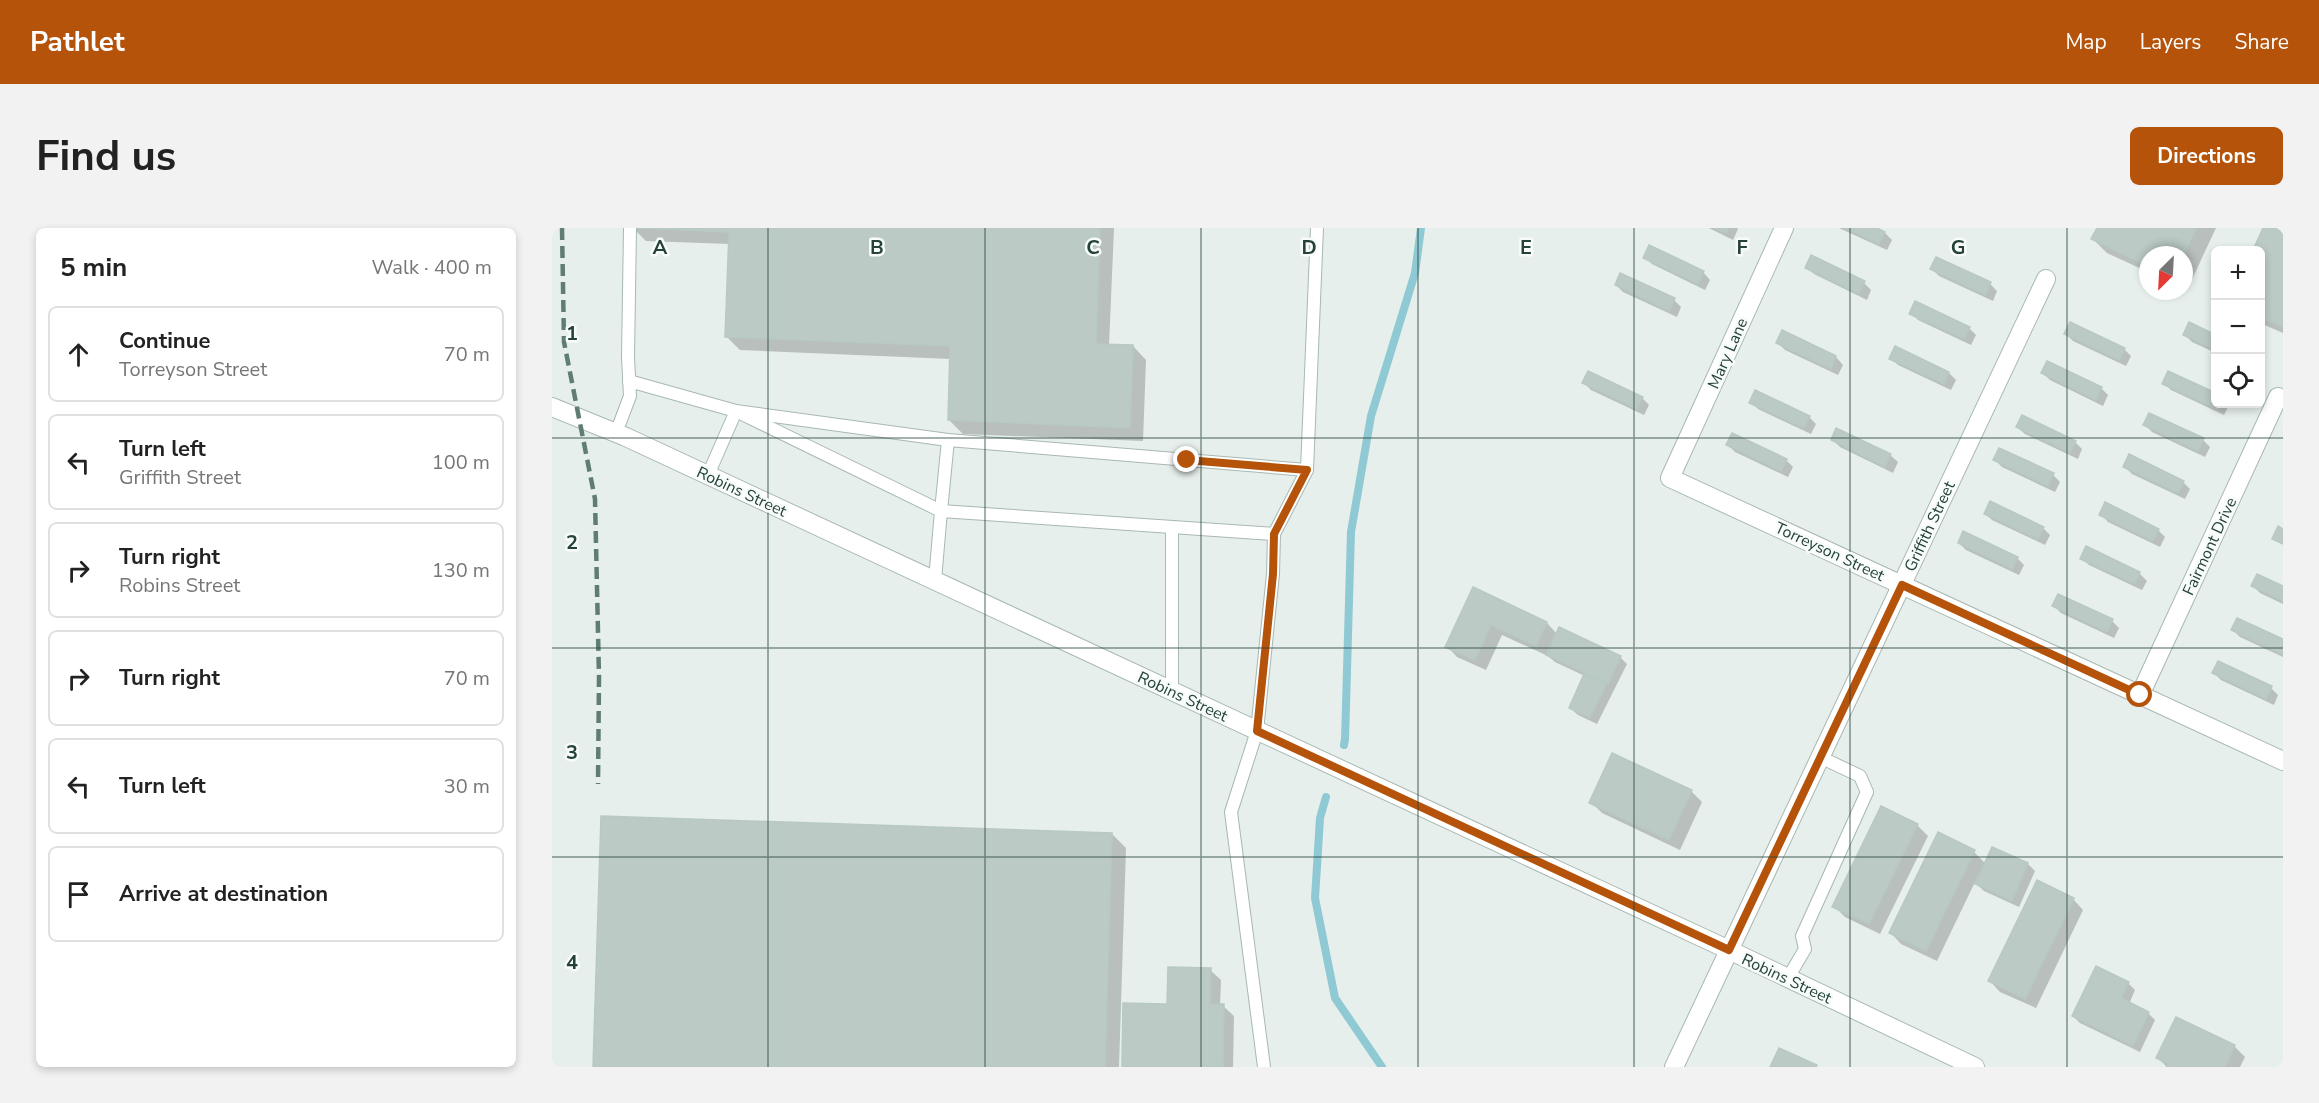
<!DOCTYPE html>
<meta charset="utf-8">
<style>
body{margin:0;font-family:"Nunito Sans",sans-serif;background:#f2f2f2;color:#222}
.controls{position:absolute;right:18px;top:18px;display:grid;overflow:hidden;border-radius:9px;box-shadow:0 3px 9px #0003}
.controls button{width:54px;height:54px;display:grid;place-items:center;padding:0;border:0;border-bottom:2px solid #e0e0e0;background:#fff;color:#222;font:30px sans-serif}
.compass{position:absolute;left:1587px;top:18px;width:54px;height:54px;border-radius:50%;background:#fff;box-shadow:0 3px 9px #0003;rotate:204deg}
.stop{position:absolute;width:18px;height:18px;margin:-14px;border:4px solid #b45309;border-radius:50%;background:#fff}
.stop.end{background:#b45309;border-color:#fff;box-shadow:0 2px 6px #0008}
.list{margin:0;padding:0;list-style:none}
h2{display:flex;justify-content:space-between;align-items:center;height:78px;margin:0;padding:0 24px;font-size:26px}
h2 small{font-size:20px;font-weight:400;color:#767676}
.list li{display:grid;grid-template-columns:39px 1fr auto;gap:18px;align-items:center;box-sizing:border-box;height:96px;margin:0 12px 12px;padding:0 12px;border:2px solid #e0e0e0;border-radius:9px}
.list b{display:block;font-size:22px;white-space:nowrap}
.list p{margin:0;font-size:20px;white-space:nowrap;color:#767676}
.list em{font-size:20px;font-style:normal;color:#767676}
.icon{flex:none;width:33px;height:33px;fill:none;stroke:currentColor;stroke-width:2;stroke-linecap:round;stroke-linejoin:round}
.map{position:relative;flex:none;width:1731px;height:839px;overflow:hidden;border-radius:9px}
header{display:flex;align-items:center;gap:36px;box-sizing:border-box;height:84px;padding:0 30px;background:#b45309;color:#fff}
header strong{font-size:28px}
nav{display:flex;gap:33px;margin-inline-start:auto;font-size:21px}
.intro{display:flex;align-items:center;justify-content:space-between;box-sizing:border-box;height:144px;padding:0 36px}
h1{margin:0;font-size:42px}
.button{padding:15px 27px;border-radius:9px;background:#b45309;color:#fff;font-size:21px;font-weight:700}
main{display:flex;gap:36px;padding:0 36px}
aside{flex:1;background:#fff;border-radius:9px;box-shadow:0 3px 9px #0003}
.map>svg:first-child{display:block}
.shadow{fill:#0003}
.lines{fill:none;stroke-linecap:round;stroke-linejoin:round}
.stream{stroke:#8ec9d4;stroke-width:8}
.building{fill:#bbcac4;stroke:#b8c9c2;stroke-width:1.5}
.service-casing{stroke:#a8b8b2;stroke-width:14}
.minor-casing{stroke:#a8b8b2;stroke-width:20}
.tertiary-casing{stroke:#a8b8b2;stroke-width:20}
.service{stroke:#fff;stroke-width:12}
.minor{stroke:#fff;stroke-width:18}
.tertiary{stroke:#fff;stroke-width:18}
.rail{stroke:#5f7d75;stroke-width:4.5;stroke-dasharray:12 6;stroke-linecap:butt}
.route{stroke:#b45309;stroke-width:8}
.grid{fill:none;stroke:#24423a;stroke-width:1.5;stroke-opacity:0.55}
.labels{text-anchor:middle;stroke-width:5;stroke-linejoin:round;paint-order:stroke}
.street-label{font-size:16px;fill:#24423a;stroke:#f7fbf9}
.grid-label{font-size:20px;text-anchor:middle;font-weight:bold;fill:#24423a;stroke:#f7fbf9;stroke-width:5;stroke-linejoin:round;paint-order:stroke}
</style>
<header>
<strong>Pathlet</strong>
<nav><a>Map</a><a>Layers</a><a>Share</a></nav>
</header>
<div class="intro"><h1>Find us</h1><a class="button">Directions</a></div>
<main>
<aside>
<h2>5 min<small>Walk · 400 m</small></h2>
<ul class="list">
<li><svg class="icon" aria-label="ahead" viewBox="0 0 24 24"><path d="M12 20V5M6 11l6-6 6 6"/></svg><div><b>Continue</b><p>Torreyson Street</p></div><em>70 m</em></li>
<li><svg class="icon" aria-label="left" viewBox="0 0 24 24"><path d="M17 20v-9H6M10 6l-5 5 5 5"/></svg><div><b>Turn left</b><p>Griffith Street</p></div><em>100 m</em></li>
<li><svg class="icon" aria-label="right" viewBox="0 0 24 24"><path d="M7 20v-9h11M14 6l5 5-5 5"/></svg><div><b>Turn right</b><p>Robins Street</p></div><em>130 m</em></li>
<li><svg class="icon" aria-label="right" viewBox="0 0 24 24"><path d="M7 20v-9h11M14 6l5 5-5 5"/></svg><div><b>Turn right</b></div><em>70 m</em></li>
<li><svg class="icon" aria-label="left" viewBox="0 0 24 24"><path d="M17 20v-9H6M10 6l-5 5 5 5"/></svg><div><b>Turn left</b></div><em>30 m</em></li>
<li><svg class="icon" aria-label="arrive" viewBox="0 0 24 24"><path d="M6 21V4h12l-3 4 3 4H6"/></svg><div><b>Arrive at destination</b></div></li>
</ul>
</aside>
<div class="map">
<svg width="1731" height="839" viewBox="0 0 1731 839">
<rect width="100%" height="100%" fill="#e6efeb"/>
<g class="shadow">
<polygon points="81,0 562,0 557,118 581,118 594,132 591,213 411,206 397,192 399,131 188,122 174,108 178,16 94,13"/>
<polygon points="1157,0 1185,0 1186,1 1181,12"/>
<polygon points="1287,0 1321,0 1333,5 1340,12 1335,22"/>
<polygon points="1546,0 1664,0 1635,62 1632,61 1632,27 1596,27 1596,44 1555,25 1541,11"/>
<polygon points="1713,0 1731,0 1731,105 1708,95 1708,22 1702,22"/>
<polygon points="1093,29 1151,44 1158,52 1153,62 1100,36"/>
<polygon points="1255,39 1312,55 1319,62 1315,72 1262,46"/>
<polygon points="1380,41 1438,56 1445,63 1441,73 1387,48"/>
<polygon points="1064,57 1122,72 1129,79 1125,89 1071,64"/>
<polygon points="1359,85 1417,100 1424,107 1419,117 1366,92"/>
<polygon points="1231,104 1284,129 1291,137 1286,147 1233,122 1226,115"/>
<polygon points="1514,106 1572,121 1579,128 1574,138 1521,113"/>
<polygon points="1633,107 1664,109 1664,125 1640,114"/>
<polygon points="1344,120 1397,145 1404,152 1399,162 1346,137 1339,130"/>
<polygon points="1491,145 1549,160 1556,167 1551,178 1498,152"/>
<polygon points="1032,155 1090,170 1097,177 1092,187 1039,162"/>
<polygon points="1612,155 1664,176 1677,177 1672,187 1619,162"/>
<polygon points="1199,174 1257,189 1264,196 1259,206 1206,181"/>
<polygon points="1593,197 1651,212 1658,219 1653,229 1600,204"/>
<polygon points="1465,199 1523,214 1530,221 1526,231 1473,206"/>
<polygon points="1285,202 1338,227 1346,234 1341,245 1288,219 1281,212"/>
<polygon points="1176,217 1234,232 1241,239 1236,249 1183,224"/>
<polygon points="1443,232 1501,247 1508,254 1503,264 1450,239"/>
<polygon points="1573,239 1631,254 1638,261 1633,271 1580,246"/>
<polygon points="1433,285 1491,300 1498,307 1493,317 1440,292"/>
<polygon points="1549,286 1606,302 1613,309 1608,319 1556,294"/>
<polygon points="1407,315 1465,330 1472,337 1467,347 1414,322"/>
<polygon points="1535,320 1587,345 1595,353 1590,362 1537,337 1530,330"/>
<polygon points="1701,358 1731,360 1731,376 1708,365"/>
<polygon points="921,361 995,395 1005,406 1068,429 1075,436 1045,496 1026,487 1018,480 1033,448 1003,434 996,428 950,407 934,442 905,429 895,418"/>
<polygon points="1502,378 1560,393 1567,400 1562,410 1509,385"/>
<polygon points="1681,402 1731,413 1731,429 1688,409"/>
<polygon points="1666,435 1719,460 1726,467 1722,477 1669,452 1662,445"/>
<polygon points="1139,563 1150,574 1128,622 1050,585 1039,574"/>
<polygon points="1365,597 1376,608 1328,706 1293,689 1282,678"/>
<polygon points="560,606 574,620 567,839 43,839"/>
<polygon points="1441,621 1476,636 1483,643 1467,679 1432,663 1423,654 1385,733 1349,716 1339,705 1422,624 1434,636"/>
<polygon points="1521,671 1531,682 1484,780 1448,764 1438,753"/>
<polygon points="658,742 669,752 668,778 671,778 682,788 681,839 572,839 617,777"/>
<polygon points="1576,755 1583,762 1577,776 1596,785 1603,792 1588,824 1528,795 1521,788"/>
<polygon points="1682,818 1693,829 1688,839 1615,839 1606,830"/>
</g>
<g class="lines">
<g class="stream">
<polyline points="792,517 793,511 799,304 819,188 863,45 869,0"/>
<polyline points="774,569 768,590 763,670 783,770 830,839"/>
</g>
</g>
<g class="building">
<polygon points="87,0 548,0 544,116 581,117 578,200 396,192 398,118 173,109 177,4"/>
<polygon points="1162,0 1177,0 1174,5"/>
<polygon points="1293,0 1325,0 1333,4 1327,16"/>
<polygon points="1545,0 1644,0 1632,27 1596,27 1596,38 1539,11"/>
<polygon points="1711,0 1731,0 1731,99 1708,89 1708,22 1701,22"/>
<polygon points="1097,17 1152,43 1146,56 1091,30"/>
<polygon points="1259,27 1313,53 1307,66 1253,40"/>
<polygon points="1384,29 1439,54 1433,67 1378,41"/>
<polygon points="1068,45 1123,70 1117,83 1063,57"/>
<polygon points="1363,73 1418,99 1412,111 1357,86"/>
<polygon points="1518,94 1573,120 1567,132 1512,106"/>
<polygon points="1637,94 1664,107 1664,122 1631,107"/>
<polygon points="1230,102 1284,128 1279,141 1224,115"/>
<polygon points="1343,118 1397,144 1392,156 1337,131"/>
<polygon points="1495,133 1550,159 1544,172 1489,145"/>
<polygon points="1036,143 1091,169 1085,181 1030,155"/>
<polygon points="1616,143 1664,165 1664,176 1668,176 1665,181 1610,156"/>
<polygon points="1203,162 1258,188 1252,200 1197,175"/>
<polygon points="1597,185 1652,210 1646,223 1591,197"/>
<polygon points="1470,187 1524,213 1518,225 1464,199"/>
<polygon points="1284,200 1339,226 1333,239 1279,212"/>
<polygon points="1180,205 1235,231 1229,243 1174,217"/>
<polygon points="1447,220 1502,245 1496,258 1441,232"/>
<polygon points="1577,226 1632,253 1626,265 1571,239"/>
<polygon points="1438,273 1492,299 1486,311 1432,286"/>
<polygon points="1553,274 1607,301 1601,313 1547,287"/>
<polygon points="1726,298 1731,301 1731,316 1720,311"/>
<polygon points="1411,303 1466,329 1460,341 1406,315"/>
<polygon points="1534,318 1588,344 1583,356 1528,331"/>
<polygon points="1705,346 1731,358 1731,373 1699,358"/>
<polygon points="921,359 995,394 984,418 939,397 923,432 893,419"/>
<polygon points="1506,366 1561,391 1555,404 1500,378"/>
<polygon points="1685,390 1731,411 1731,427 1679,402"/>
<polygon points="1007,399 1069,428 1056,456 994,427"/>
<polygon points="1666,433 1720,458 1714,471 1660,445"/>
<polygon points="1032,446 1054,456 1038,490 1017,480"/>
<polygon points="1060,525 1140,562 1117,612 1037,575"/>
<polygon points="1329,578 1366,596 1317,696 1280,679"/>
<polygon points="49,588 560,605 553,839 41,839"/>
<polygon points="1386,604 1423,622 1374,723 1337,705"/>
<polygon points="1440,619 1476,635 1460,673 1423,656"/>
<polygon points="1485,652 1522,670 1473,771 1436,753"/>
<polygon points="1544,738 1577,754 1569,770 1597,784 1581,818 1520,788"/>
<polygon points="616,739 659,740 658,776 672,776 671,839 570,839 571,775 615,776"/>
<polygon points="1624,789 1683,817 1673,839 1614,839 1616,836 1604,830"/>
<polygon points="1227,820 1265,837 1264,839 1218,839"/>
</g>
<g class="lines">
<g class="service-casing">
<g id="service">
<polyline points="77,153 184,183 396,212 755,242"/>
<polyline points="64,205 78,168 76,129 78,0"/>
<polyline points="396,212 389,283 722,306"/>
<polyline points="156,247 184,183 389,283 383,352"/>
<polyline points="620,299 620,463"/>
<polyline points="1236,750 1253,721 1250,708 1315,564 1308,548 1268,529"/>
<polyline points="712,839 679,584 705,503 721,346 722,306 755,242 765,0"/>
</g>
</g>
<g class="minor-casing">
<g id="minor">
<polyline points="1232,0 1118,250 1731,533"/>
<polyline points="1588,467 1726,169"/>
<polyline points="1122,839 1494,51"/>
</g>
</g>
<g class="tertiary-casing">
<polyline id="tertiary" points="0,179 74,209 1177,722 1423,839"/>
</g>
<use href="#service" class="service"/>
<use href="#minor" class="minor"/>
<use href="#tertiary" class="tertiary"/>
<polyline class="rail" points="10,0 12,114 43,271 47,449 46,556"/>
</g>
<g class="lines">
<polyline class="route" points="635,232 755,242 722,306 721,346 705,503 1177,722 1350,357 1588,467"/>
</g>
<path class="grid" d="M216,0V839M433,0V839M649,0V839M866,0V839M1082,0V839M1298,0V839M1515,0V839M0,210H1731M0,420H1731M0,629H1731"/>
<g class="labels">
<g class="street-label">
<text transform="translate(1175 125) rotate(-66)" y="6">Mary Lane</text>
<text transform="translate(190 263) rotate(25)" y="6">Robins Street</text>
<text transform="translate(1377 298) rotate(-65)" y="6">Griffith Street</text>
<text transform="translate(1657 318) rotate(-65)" y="6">Fairmont Drive</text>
<text transform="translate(1278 323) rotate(25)" y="6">Torreyson Street</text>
<text transform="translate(631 468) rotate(25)" y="6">Robins Street</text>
<text transform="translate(1235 750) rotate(25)" y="6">Robins Street</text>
</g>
</g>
<g class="grid-label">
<text x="108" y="26">A</text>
<text x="325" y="26">B</text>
<text x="541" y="26">C</text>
<text x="757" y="26">D</text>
<text x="974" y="26">E</text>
<text x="1190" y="26">F</text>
<text x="1406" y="26">G</text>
<text x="20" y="112">1</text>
<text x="20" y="321">2</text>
<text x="20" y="531">3</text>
<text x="20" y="741">4</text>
</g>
</svg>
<div class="controls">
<button>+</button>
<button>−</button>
<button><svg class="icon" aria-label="locate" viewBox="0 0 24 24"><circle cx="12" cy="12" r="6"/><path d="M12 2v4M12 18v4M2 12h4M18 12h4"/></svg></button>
</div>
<svg class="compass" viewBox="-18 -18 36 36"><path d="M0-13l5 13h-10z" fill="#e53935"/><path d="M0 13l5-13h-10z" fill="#767676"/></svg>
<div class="stop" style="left:1588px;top:467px"></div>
<div class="stop end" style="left:635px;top:232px"></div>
</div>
</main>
